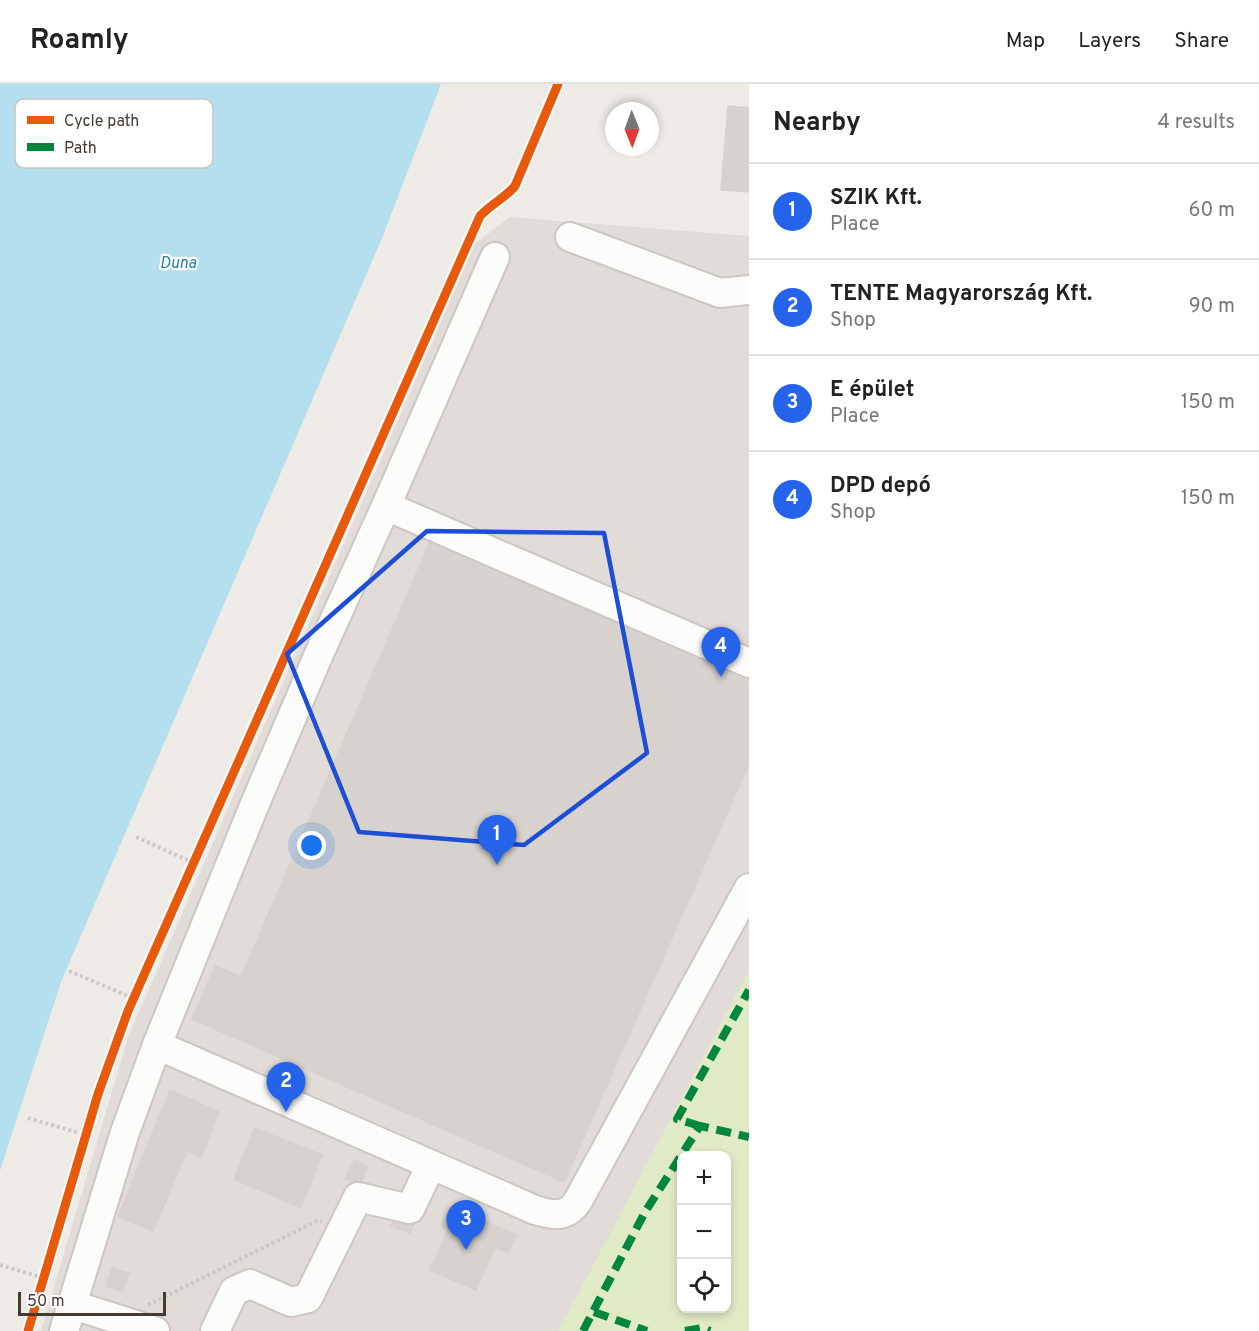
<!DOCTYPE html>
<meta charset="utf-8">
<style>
body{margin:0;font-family:Overpass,sans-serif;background:#f2f2f2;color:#222}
.controls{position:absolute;right:18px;bottom:18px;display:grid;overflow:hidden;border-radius:12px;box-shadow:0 3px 9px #0003}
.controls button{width:54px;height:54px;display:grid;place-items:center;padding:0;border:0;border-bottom:2px solid #e0e0e0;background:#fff;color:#222;font:30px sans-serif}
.compass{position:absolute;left:605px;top:18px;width:54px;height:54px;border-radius:50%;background:#fff;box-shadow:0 3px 9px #0003;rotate:179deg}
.scale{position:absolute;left:18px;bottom:15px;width:148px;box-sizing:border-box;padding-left:6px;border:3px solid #443b33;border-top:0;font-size:16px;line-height:21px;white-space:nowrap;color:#443b33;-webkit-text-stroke:4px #fff;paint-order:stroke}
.you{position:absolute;left:312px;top:762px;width:21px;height:21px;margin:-15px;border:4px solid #fff;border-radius:50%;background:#1a73e8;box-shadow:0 0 0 9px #1a73e833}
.badge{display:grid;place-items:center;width:39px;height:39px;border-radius:50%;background:#2563eb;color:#fff;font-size:20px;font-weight:700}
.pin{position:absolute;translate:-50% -50px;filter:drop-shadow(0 2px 3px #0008)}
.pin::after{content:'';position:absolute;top:32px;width:21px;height:18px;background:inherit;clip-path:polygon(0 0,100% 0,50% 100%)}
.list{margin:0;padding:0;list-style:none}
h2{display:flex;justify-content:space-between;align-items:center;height:78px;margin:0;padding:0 24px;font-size:26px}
h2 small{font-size:20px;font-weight:400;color:#767676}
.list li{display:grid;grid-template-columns:39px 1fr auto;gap:18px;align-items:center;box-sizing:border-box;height:96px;padding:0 24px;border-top:2px solid #e0e0e0}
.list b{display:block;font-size:22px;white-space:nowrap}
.list p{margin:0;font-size:20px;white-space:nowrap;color:#767676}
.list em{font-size:20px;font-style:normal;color:#767676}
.icon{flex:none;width:33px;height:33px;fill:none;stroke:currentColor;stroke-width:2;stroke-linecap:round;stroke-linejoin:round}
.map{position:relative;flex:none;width:749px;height:1247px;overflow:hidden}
header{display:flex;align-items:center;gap:36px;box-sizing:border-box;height:84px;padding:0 30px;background:#fff;border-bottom:2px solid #e0e0e0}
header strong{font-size:28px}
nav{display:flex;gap:33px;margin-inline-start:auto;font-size:21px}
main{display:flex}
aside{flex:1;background:#fff}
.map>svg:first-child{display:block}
.industrial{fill:#e1dcd7}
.green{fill:#e0eac4;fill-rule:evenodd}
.water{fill:#b4dfef}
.building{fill:#d7d2cd;stroke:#d7d2cc;stroke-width:1.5}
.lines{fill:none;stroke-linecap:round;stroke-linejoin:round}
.minor-casing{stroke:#cbc7c2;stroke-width:32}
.path{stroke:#cdcac6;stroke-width:4;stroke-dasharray:3 3;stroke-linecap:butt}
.minor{stroke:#fcfcfb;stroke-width:28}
.quiet{stroke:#00873e;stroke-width:8;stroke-dasharray:15 8;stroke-linecap:butt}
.cycleway-casing{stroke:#fff;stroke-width:13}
.cycleway{stroke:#e8590c;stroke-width:9}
.marked{fill:none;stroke:#1d4ed8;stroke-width:4.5;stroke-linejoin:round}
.labels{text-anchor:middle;stroke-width:4.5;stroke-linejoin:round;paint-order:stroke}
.water-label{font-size:16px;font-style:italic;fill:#257ea5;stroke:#fff}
.key{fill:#fff;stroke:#c7c4c2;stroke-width:1.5}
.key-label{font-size:16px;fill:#443b33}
</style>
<header>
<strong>Roamly</strong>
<nav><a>Map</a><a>Layers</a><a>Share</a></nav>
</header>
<main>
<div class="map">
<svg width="749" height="1247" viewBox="0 0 749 1247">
<rect width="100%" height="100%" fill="#eeebe6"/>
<polygon class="industrial" points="510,133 749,152 749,887 559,1247 41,1247 128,953 475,160"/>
<path class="green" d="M749,887V1247H559ZM682,1072H726V1224H682Z"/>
<polygon class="water" points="0,0 441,0 383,152 61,898 0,1087"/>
<g class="building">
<polygon points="728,22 749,24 749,108 721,106"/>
<polygon points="430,458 749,598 749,680 564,1098 192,935 215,882 241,893"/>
<polygon points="170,1006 219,1028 201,1073 187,1067 153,1147 118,1133"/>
<polygon points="254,1044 322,1071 301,1124 234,1095"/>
<polygon points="354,1076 368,1082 360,1102 345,1095"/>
<polygon points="450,1122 516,1151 508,1169 495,1163 476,1206 430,1186 448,1145 441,1142"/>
<polygon points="396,1128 416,1136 410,1149 391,1142"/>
<polygon points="112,1184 129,1189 123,1207 106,1202"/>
</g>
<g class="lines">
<g class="minor-casing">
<g id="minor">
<polyline points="570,153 720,209 749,206"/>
<polyline points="386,422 749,579"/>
<polyline points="157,961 254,722 319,570 386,422 495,173"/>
<polyline points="73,1221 155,1247"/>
<path d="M64,1247L125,1048L157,961L535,1126C554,1132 568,1134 579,1115L749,804"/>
<polyline points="215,1247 234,1207 250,1200 291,1218 308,1214 358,1113 410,1125 431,1081"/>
</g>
</g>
<g class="path">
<polyline points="136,753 194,779"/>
<polyline points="69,887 133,914"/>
<polyline points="28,1034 86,1051"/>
<polyline points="0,1181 44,1194"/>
<polyline points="148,1221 317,1137 322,1137"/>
</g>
<use href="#minor" class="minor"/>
<g class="quiet">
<polyline points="700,1042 677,1035 749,906"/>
<polyline points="594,1228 647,1247"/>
<polyline points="583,1247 645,1128 700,1042 749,1053"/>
<polyline points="685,1247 703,1244 710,1247"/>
</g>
<g class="cycleway-casing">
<path id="cycleway" d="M28,1247L98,1010L128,927L480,132C491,120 505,114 515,102L558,0"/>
</g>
<use href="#cycleway" class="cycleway"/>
</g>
<path class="marked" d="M427,447L604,449L647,669L524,761L359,748L287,570Z"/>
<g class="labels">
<g class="water-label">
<text x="178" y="184">Duna</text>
</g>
</g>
<rect x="15" y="15" width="198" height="69" rx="9" class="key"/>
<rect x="27" y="32" width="27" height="8" fill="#e8590c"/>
<rect x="27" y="59" width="27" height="8" fill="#00873e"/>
<g class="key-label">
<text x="64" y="42">Cycle path</text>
<text x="64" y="69">Path</text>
</g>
</svg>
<div class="controls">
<button>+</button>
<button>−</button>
<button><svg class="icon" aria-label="locate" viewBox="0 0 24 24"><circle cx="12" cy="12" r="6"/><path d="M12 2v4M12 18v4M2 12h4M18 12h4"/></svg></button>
</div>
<svg class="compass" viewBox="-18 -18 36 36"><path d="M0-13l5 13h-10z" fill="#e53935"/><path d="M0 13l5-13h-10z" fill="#767676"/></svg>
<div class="scale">50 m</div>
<div class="you"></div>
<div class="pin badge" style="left:497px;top:781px">1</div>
<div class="pin badge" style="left:286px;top:1028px">2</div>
<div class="pin badge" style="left:466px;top:1166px">3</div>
<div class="pin badge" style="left:721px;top:593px">4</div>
</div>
<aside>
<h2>Nearby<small>4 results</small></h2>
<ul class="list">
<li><span class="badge">1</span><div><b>SZIK Kft.</b><p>Place</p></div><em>60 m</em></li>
<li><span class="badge">2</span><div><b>TENTE Magyarország Kft.</b><p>Shop</p></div><em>90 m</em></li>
<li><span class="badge">3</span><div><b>E épület</b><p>Place</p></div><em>150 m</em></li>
<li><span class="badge">4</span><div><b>DPD depó</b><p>Shop</p></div><em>150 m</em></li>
</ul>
</aside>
</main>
